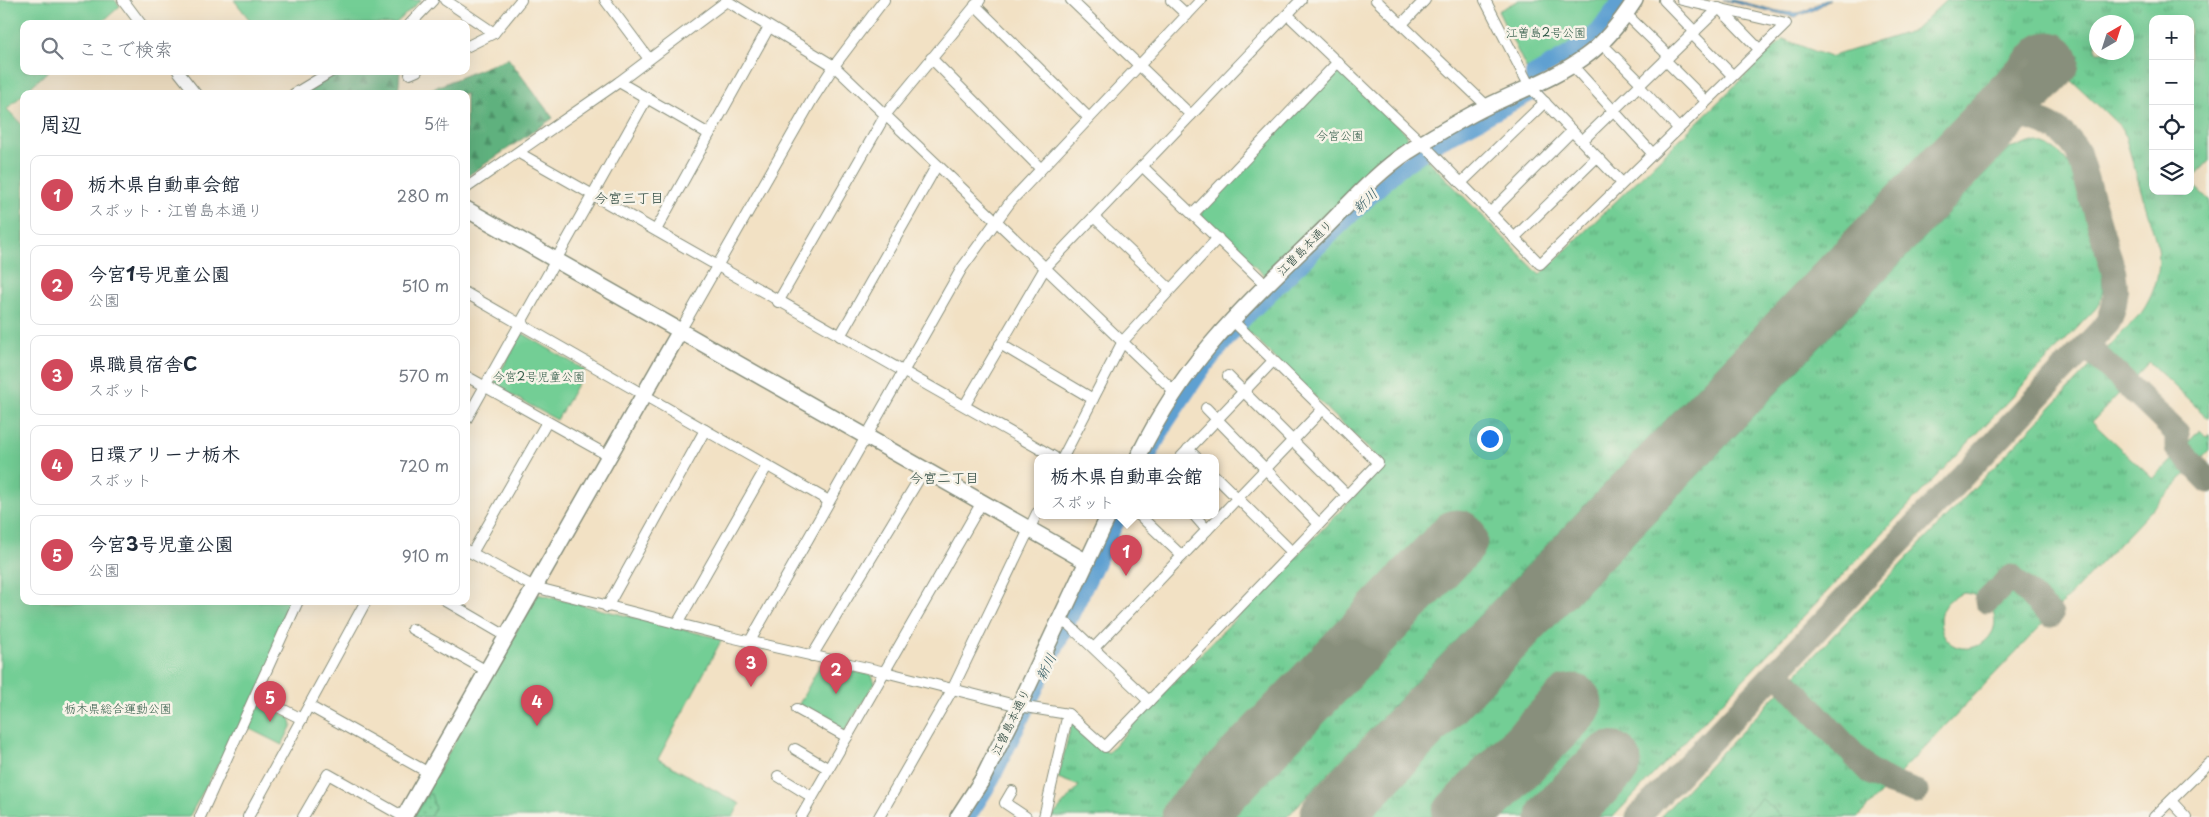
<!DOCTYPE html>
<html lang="ja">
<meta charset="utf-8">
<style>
body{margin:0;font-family:"Playpen Sans","Klee One",sans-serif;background:#f2f2f3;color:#1f2937}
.controls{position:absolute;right:15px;top:15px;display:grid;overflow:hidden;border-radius:10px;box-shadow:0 5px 20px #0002}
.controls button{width:45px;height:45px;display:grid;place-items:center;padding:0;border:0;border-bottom:1px solid #e0e1e3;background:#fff;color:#1f2937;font:25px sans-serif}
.compass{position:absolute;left:2089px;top:15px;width:45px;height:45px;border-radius:50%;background:#fff;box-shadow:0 5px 20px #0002;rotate:39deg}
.you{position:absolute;left:1489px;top:438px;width:18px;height:18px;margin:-12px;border:4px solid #fff;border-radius:50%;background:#1a73e8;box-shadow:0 0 0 8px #1a73e833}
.badge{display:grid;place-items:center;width:32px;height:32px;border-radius:50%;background:#d1495b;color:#fff;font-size:16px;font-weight:700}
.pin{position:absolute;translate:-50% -41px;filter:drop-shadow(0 1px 2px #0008)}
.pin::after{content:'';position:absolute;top:26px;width:18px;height:15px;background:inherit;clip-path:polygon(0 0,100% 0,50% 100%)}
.popup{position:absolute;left:1034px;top:454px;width:185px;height:65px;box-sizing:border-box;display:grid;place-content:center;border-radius:10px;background:#fff;filter:drop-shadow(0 1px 4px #0005);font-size:16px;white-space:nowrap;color:#747a83}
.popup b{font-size:19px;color:#1f2937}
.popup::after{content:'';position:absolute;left:50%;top:100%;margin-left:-10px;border:10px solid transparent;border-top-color:#fff}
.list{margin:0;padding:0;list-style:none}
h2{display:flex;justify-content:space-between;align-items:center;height:65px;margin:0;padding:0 20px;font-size:21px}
h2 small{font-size:16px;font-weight:400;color:#747a83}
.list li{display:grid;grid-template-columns:32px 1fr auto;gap:15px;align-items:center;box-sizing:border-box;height:80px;margin:0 10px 10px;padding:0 10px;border:1px solid #e0e1e3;border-radius:10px}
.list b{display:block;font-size:19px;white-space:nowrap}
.list p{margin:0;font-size:16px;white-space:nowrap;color:#747a83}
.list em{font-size:16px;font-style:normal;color:#747a83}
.icon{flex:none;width:28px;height:28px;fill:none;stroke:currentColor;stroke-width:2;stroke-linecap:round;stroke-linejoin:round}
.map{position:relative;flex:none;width:2209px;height:817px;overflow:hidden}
.search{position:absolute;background:#fff;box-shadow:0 5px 20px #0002;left:20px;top:20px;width:450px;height:55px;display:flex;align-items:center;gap:12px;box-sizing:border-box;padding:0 18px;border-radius:10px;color:#747a83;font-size:19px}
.panel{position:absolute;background:#fff;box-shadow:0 5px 20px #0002;left:20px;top:90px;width:450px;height:515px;border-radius:10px}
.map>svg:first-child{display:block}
.grass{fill:url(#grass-tufts);stroke:#498664;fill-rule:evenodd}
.forest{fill:url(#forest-firs);stroke:#3e7759}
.park{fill:#73ce95;stroke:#498664}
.garden{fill:url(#garden-dots);stroke:#498664}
.water{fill:url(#water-ripples);stroke:#3e6e82}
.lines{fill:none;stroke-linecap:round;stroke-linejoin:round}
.river{stroke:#5ea0d1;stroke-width:16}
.taxiway{stroke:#888f7c;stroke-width:25}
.runway{stroke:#888f7c;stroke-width:61}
.street-casing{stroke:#888f7c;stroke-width:12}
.secondary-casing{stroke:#888f7c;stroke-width:18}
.street{stroke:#fff;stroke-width:10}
.secondary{stroke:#fff;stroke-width:15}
.labels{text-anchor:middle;stroke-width:5;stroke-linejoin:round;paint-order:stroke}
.park-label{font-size:12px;fill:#305a47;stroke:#f7f3e8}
.street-label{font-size:12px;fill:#1f3d34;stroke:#f7f3e8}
.neighbourhood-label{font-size:14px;fill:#1f3d34;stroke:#f7f3e8}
.water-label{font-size:14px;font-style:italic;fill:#325b63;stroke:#f7f3e8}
</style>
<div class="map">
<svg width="2209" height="817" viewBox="0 0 2209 817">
<defs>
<pattern id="grass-tufts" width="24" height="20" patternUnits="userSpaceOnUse" patternTransform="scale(1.25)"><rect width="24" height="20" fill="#73ce95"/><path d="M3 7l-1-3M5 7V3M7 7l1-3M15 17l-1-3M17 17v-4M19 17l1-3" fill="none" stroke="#5ea87a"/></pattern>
<pattern id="forest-firs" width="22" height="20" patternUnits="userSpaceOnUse" patternTransform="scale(1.25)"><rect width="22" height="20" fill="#5eb17e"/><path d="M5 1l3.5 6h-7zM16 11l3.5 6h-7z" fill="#4d9168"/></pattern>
<pattern id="garden-dots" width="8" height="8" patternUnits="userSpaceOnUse" patternTransform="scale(1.25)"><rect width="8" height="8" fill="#73ce95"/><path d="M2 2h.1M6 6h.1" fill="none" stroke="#5ea87a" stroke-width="1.8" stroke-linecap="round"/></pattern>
<pattern id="water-ripples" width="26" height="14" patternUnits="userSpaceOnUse" patternTransform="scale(1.25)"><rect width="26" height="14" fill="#5ea0d1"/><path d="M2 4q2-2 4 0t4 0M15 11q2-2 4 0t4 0" fill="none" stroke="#4d84aa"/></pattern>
</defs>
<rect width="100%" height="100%" fill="#f7f3e8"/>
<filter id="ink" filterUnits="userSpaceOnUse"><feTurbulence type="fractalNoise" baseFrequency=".02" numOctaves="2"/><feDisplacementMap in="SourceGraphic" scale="10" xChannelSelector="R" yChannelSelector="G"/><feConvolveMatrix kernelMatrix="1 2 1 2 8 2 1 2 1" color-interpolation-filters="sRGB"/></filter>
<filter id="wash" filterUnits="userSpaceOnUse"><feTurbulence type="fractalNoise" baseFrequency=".0096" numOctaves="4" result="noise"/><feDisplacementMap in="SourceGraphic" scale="20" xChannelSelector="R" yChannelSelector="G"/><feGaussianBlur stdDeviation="1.12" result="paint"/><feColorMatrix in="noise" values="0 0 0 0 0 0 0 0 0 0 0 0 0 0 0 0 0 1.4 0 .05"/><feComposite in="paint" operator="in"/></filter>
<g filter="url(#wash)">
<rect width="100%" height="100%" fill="#f2e1c4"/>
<g class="grass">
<path d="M1946,0H2209V161L2190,181V19H2153V191H2190V182L2209,200V419L2149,362L2092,422L2153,479L2200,430L2206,436L2209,434V450L1858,817H1660L2142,312C2155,292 2161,272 2158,248L2123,129L2029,40L1287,817H1052L1079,786L1058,778L1072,721L1108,753L1147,709L1385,465L1247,331L1246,324L1415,162L1423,159L1429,161L1540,275L1783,39L1830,57L1915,30ZM2096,22H2126V52H2096ZM1964,593C1982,594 1999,608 1994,628C1992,635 1986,642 1979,645C1944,662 1920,606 1964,593Z"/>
<path d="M2033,142C2053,146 2065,154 2073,172L2102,274L2103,288L2100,304L1613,817H1371L2009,149Z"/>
</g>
<g class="forest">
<polygon points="508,58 553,118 466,177 466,94 419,94"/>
<polygon points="340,71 400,71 398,94 305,94 305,91"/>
</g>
<g class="park">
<polygon points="0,0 115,0 120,6 100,24 24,24 24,71 48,71 7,109 24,127 24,601 295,601 264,681 189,817 0,817"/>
<polygon points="234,0 421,0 395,24 253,24"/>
<polygon points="1519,0 1628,0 1597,38 1573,57 1531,78 1498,11"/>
<polygon points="1335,72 1344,73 1407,134 1406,144 1394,153 1266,277 1202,218 1202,211"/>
<polygon points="522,333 585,370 557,420 493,385"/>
<polygon points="537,594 722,639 658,759 740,804 733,817 413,817"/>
<polygon points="820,665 872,675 875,683 844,732 798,706"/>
<polygon points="260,703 290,718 292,725 282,745 246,727 257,705"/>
<polygon points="1761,798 1782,817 1743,817"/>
</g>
<polygon class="garden" points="427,794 431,794 435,808 430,817 414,817"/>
<g class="water">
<path d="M1622,0H1627C1603,32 1588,48 1552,68L1550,64C1581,48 1602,28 1622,0Z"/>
<path d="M1723,0C1747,0 1770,12 1794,13C1808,14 1817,0 1830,0L1810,12L1794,17Z"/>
</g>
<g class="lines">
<g class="river">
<polyline points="1148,457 1166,423 1201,371 1245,318 1398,170 1437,143 1534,92 1533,74 1568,54 1598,31 1621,0"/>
<polyline points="968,817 990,783 1120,515"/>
</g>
<g class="taxiway">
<polyline points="2087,346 2177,433 2177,448 2209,481"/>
<polyline points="1987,601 2011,577 2051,615"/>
<polyline points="1777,672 1870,772 1890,783 1916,792"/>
<path d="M1638,817L2108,323C2116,305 2117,293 2114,273L2078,152C2061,123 2032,117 2001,113"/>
</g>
<g class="runway">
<polyline points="1192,817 1457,540"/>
<polyline points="1330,817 2049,62"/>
<polyline points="1462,817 1572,704"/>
<polyline points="1557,817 1611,762"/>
</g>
</g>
</g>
<g filter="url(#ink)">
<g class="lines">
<g class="street-casing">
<g id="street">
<polyline points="123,0 141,24"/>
<polyline points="445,0 494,33"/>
<polyline points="605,0 649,59"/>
<polyline points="1071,0 1191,115"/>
<polyline points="1171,0 1187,15"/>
<polyline points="1376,0 1487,106"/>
<polyline points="1485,0 1530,87 1622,183"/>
<polyline points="1664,0 1695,32"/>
<polyline points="727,1 834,66 1175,392"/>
<polyline points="975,5 1089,118"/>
<polyline points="1626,14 1669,56"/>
<polyline points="1288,15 1422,143 1540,264 1786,24 1682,0"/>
<polyline points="410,24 433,0"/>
<polyline points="1402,24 1425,0"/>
<polyline points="1692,34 1732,75"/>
<polyline points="1601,43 1641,83"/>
<polyline points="466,47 494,33 521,0"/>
<polyline points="931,58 1041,169"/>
<polyline points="1665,60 1706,101"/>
<polyline points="1572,65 1652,153"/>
<polyline points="178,71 196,94"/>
<polyline points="410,74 417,71"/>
<polyline points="619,82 709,134"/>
<polyline points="1639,86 1678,128"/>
<polyline points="294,94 332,71"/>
<polyline points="1582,141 1719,8 1759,49"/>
<polyline points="519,153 1054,457"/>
<polyline points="1142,166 1267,286"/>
<polyline points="1461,183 1545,102"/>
<polyline points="466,188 619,82 728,0"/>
<polyline points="1490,213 1572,131"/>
<polyline points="1193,214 1338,62"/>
<polyline points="1094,217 1170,289"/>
<polyline points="656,230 769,27"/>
<polyline points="1514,238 1597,157"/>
<polyline points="466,293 829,501"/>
<polyline points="778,302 886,114 980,0"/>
<polyline points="680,331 812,100 834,66 884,0"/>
<polyline points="840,336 937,165"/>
<polyline points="1000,344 1093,399"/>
<polyline points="466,376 609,456"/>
<polyline points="1228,376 1347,495"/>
<polyline points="965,405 1045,268 1301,0"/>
<polyline points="1206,408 1319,524"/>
<polyline points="466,420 647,98"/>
<polyline points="1188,449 1196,457"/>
<polyline points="1063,457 1123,341 1218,238"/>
<polyline points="1181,457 1273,361"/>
<polyline points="1215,476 1292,552"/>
<polyline points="1139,515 1182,556"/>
<polyline points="1194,515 1207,530"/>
<polyline points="466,550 534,587 730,637 885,672 1019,706 1068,714 1105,747 1378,463 1233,321"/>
<polyline points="472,553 547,422"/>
<polyline points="446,601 506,636"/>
<polyline points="607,607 705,430"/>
<polyline points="1059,621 1069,625 1149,701"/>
<polyline points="677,624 767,466"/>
<polyline points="412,629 487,671"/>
<polyline points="750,641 962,268 1011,201 1201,0"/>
<polyline points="1094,648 1322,410"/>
<polyline points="812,656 925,469"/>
<polyline points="256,696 302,719"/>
<polyline points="309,706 429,773"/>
<polyline points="797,709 847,737"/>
<polyline points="795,749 829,769"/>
<polyline points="778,776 812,797"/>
<polyline points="1012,791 1005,803 1026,817"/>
<polyline points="2171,801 2186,817"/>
<polyline points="200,817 298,601"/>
<polyline points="248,817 366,601"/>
<polyline points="303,817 328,774 404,817"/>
<polyline points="801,817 982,502"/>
<polyline points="879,817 952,690 1037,513"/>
<polyline points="1044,817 1068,714"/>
<polyline points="2154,817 2209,763"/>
</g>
</g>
<g class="secondary-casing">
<g id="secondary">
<polyline points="466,209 1087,562"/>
<path d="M1138,457C1158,417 1182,378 1212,343C1246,303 1285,267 1323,230C1350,203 1377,172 1409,151C1435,135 1461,119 1488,106C1521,90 1556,78 1586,56C1606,42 1622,20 1635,0"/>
<polyline points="404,817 680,331"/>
<polyline points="958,817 982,780 1019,706 1109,515"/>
</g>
</g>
<use href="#street" class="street"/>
<use href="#secondary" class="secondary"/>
</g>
</g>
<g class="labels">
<g class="park-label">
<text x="1546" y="37">江曽島2号公園</text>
<text x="1340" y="140">今宮公園</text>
<text x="539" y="381">今宮2号児童公園</text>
<text x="118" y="713">栃木県総合運動公園</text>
</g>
<g class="street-label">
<text transform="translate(1305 248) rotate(-45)" y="4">江曽島本通り</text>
<text transform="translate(1011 722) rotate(-64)" y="4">江曽島本通り</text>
</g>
<g class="neighbourhood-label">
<text x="629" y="203">今宮三丁目</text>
<text x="944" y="483">今宮二丁目</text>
</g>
<g class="water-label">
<text transform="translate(1365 201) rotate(-44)" y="5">新川</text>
<text transform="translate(1046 667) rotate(-64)" y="5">新川</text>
</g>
</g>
</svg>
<div class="controls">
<button>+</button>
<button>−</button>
<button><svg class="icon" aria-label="locate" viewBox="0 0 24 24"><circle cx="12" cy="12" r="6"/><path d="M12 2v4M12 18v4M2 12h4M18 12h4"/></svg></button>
<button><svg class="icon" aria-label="layers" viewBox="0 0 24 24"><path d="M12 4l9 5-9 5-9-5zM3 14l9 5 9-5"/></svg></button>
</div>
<svg class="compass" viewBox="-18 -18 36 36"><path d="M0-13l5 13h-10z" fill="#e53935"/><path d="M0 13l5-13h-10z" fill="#747a83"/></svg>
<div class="you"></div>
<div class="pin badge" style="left:1126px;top:576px">1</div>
<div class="popup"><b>栃木県自動車会館</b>スポット</div>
<div class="pin badge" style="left:836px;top:694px">2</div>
<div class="pin badge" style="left:751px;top:687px">3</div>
<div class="pin badge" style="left:537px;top:726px">4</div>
<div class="pin badge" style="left:270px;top:722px">5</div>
<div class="search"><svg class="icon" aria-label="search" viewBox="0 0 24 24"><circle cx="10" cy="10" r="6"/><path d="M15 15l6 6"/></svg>ここで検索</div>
<section class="panel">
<h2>周辺<small>5件</small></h2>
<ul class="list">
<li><span class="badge">1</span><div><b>栃木県自動車会館</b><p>スポット · 江曽島本通り</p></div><em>280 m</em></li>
<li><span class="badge">2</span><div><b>今宮1号児童公園</b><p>公園</p></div><em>510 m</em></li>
<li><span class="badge">3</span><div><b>県職員宿舎C</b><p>スポット</p></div><em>570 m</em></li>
<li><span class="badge">4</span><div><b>日環アリーナ栃木</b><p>スポット</p></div><em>720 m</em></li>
<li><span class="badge">5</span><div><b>今宮3号児童公園</b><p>公園</p></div><em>910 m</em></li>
</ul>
</section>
</div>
